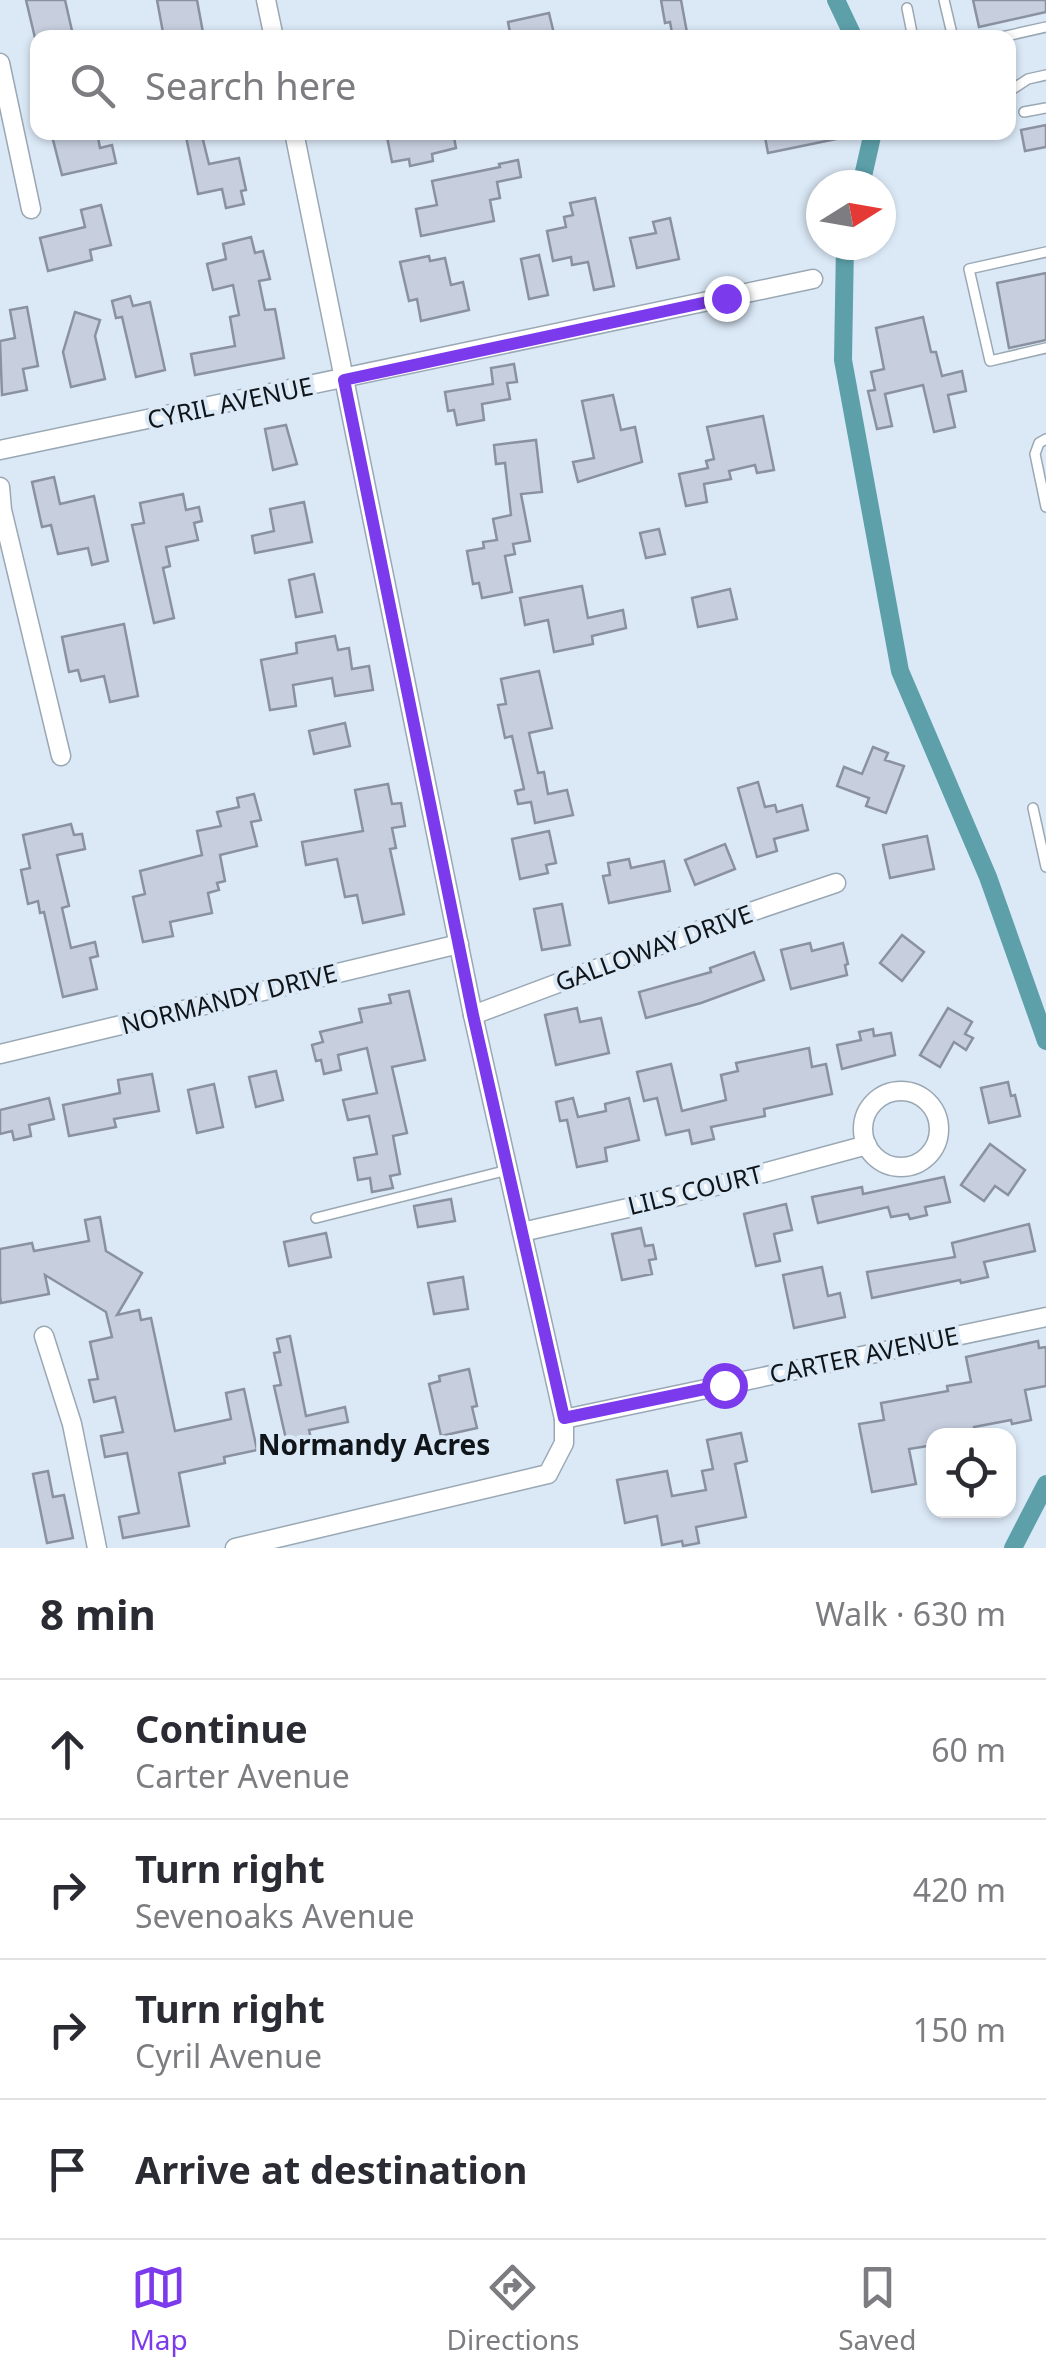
<!DOCTYPE html>
<meta charset="utf-8">
<style>
body{margin:0;font-family:"Noto Sans",sans-serif;background:#f7f7f7;color:#2b2b33}
.controls{position:absolute;right:30px;bottom:30px;display:grid;overflow:hidden;border-radius:20px;box-shadow:0 2px 8px #0004}
.controls button{width:90px;height:90px;display:grid;place-items:center;padding:0;border:0;border-bottom:2px solid #e1e1e2;background:#fff;color:#2b2b33;font:50px sans-serif}
.compass{position:absolute;left:806px;top:170px;width:90px;height:90px;border-radius:50%;background:#fff;box-shadow:0 2px 8px #0004;rotate:79deg}
.stop{position:absolute;width:30px;height:30px;margin:-22px;border:8px solid #7c3aed;border-radius:50%;background:#fff}
.stop.end{background:#7c3aed;border-color:#fff;box-shadow:0 2px 10px #0008}
.list{margin:0;padding:0;list-style:none}
h2{display:flex;justify-content:space-between;align-items:center;height:130px;margin:0;padding:0 40px;font-size:42px}
h2 small{font-size:32px;font-weight:400;color:#7c7c81}
.list li{display:grid;grid-template-columns:65px 1fr auto;gap:30px;align-items:center;box-sizing:border-box;height:140px;padding:0 40px;border-top:2px solid #e1e1e2}
.list b{display:block;font-size:38px;white-space:nowrap}
.list p{margin:0;font-size:32px;white-space:nowrap;color:#7c7c81}
.list em{font-size:32px;font-style:normal;color:#7c7c81}
.icon{flex:none;width:55px;height:55px;fill:none;stroke:currentColor;stroke-width:2;stroke-linecap:round;stroke-linejoin:round}
.map{position:relative;flex:none;width:1046px;height:1548px;overflow:hidden}
.search{position:absolute;background:#fff;box-shadow:0 2px 8px #0004;left:30px;right:30px;top:30px;height:110px;display:flex;align-items:center;gap:25px;box-sizing:border-box;padding:0 35px;border-radius:20px;color:#7c7c81;font-size:38px}
.sheet{height:690px;background:#fff}
nav{display:flex;justify-content:space-around;align-items:center;box-sizing:border-box;height:140px;border-top:2px solid #e1e1e2;background:#fff;font-size:28px;color:#7c7c81}
nav a{display:grid;justify-items:center;gap:5px}
nav .on{color:#7c3aed}
.map>svg:first-child{display:block}
.lines{fill:none;stroke-linecap:round;stroke-linejoin:round}
.canal{stroke:#5da0aa;stroke-width:18}
.building{fill:#c7cfdf;stroke:#8a91a0;stroke-width:2.5}
.lane-casing{stroke:#9aa8b4;stroke-width:12}
.street-casing{stroke:#9aa8b4;stroke-width:21}
.lane{stroke:#fff;stroke-width:9}
.street{stroke:#fff;stroke-width:18}
.route{stroke:#7c3aed;stroke-width:12}
.labels{text-anchor:middle;stroke-width:8;stroke-linejoin:round;paint-order:stroke}
.street-label{font-size:25px;fill:#10151a;stroke:#dbe9f7}
.neighbourhood-label{font-size:28px;font-weight:bold;fill:#10151a;stroke:#dbe9f7}
</style>
<div class="map">
<svg width="1046" height="1548" viewBox="0 0 1046 1548">
<rect width="100%" height="100%" fill="#dbe9f7"/>
<g class="lines">
<g class="canal">
<polyline points="836,0 854,38"/>
<polyline points="861,185 873,132"/>
<polyline points="845,245 843,360 900,671 988,877 1046,1041"/>
<polyline points="1013,1548 1046,1484"/>
</g>
</g>
<g class="building">
<polygon points="26,0 65,0 73,35 35,38"/>
<polygon points="157,0 197,0 204,38 164,38"/>
<polygon points="661,0 681,0 688,38 673,38 670,22 665,23"/>
<polygon points="973,0 1046,0 1046,12 979,27"/>
<polygon points="549,13 555,38 511,38 508,22"/>
<polygon points="1046,125 1046,147 1025,151 1021,130"/>
<polygon points="51,132 97,132 100,148 112,145 116,163 62,175"/>
<polygon points="185,132 201,132 209,164 239,158 246,190 241,191 244,204 226,208 222,189 198,194"/>
<polygon points="386,132 453,132 456,148 432,154 433,161 410,166 409,159 392,162"/>
<polygon points="764,132 835,132 836,139 768,153"/>
<polygon points="518,160 521,177 497,182 500,198 490,200 494,221 421,236 416,209 437,205 432,181 500,167 499,164"/>
<polygon points="595,198 614,286 594,290 588,262 572,265 571,257 553,261 547,231 566,227 564,217 573,215 570,203"/>
<polygon points="101,205 111,245 90,250 92,260 48,271 40,238 85,227 81,210"/>
<polygon points="670,218 679,259 637,268 630,238 656,233 653,222"/>
<polygon points="251,237 255,253 263,251 270,279 259,281 265,310 275,309 284,358 195,375 191,354 235,346 230,317 239,315 233,285 213,290 207,264 226,259 223,244"/>
<polygon points="539,255 548,295 529,299 521,259"/>
<polygon points="429,256 430,261 445,258 451,285 463,282 469,310 421,321 417,299 409,301 400,262"/>
<polygon points="1046,273 1046,340 1009,348 997,283"/>
<polygon points="130,296 133,306 150,302 165,370 136,377 122,317 116,318 112,301"/>
<polygon points="27,307 38,366 23,369 27,390 2,395 0,341 15,338 10,310"/>
<polygon points="75,312 100,320 95,336 105,379 71,387 63,352"/>
<polygon points="923,317 931,352 936,352 942,376 962,371 966,391 948,395 955,427 934,432 923,385 885,394 892,426 877,429 868,391 875,390 871,372 884,369 876,328"/>
<polygon points="514,364 517,382 507,383 510,399 482,404 484,420 457,425 454,410 448,411 445,392 493,384 491,368"/>
<polygon points="613,395 621,430 635,427 642,462 578,482 573,462 594,458 582,401"/>
<polygon points="763,416 774,470 757,473 755,465 729,471 731,479 704,484 707,502 686,506 679,474 708,468 706,461 714,459 707,427"/>
<polygon points="286,425 297,464 273,470 265,429"/>
<polygon points="536,440 542,492 521,494 530,541 513,544 515,554 505,556 512,592 482,598 479,583 473,584 467,551 484,548 483,542 497,540 493,519 511,515 505,463 496,464 494,445"/>
<polygon points="54,477 60,504 94,496 108,561 92,565 88,548 58,554 51,525 42,527 32,482"/>
<polygon points="183,494 186,510 199,507 202,521 194,523 198,540 166,547 170,566 163,568 174,618 154,623 132,525 144,523 140,503"/>
<polygon points="304,502 312,542 255,553 252,536 274,531 270,509"/>
<polygon points="659,529 665,554 646,558 640,533"/>
<polygon points="314,574 322,612 296,617 289,580"/>
<polygon points="582,586 588,618 623,610 626,628 592,636 593,644 554,652 548,620 525,625 520,598"/>
<polygon points="730,589 737,619 698,627 692,598"/>
<polygon points="124,624 138,696 110,702 104,676 81,681 78,670 69,672 62,637"/>
<polygon points="335,636 338,650 349,648 352,669 369,666 373,690 335,696 332,678 293,685 296,706 270,710 261,660 297,653 296,643"/>
<polygon points="539,671 552,728 529,733 538,773 544,772 548,794 567,790 573,815 535,823 531,802 518,804 515,791 524,789 512,736 505,738 498,705 506,704 501,679"/>
<polygon points="345,723 350,746 314,754 309,731"/>
<polygon points="873,747 888,753 885,760 904,766 886,813 866,806 869,798 837,786 844,767 862,774"/>
<polygon points="758,782 765,807 775,805 777,812 802,805 808,830 774,839 777,851 757,857 738,788"/>
<polygon points="388,784 392,804 401,803 405,826 392,828 396,848 390,849 404,914 363,923 357,895 345,897 337,859 306,865 302,842 363,831 355,790"/>
<polygon points="254,794 261,820 251,822 257,846 220,855 225,881 217,883 219,890 208,893 212,913 170,922 173,936 143,942 133,897 145,894 140,871 202,855 197,831 221,826 217,812 239,807 237,798"/>
<polygon points="71,824 74,835 82,834 85,849 57,855 69,906 62,908 71,948 95,942 98,956 90,958 97,989 63,997 44,912 40,913 38,901 28,904 21,870 30,868 23,835"/>
<polygon points="549,831 556,863 546,865 548,873 520,879 512,839"/>
<polygon points="927,836 934,869 890,878 883,845"/>
<polygon points="725,844 735,869 695,885 685,860"/>
<polygon points="629,859 631,868 664,861 670,891 609,903 603,876 610,875 608,863"/>
<polygon points="562,904 570,945 542,950 534,909"/>
<polygon points="902,935 924,952 902,981 880,963"/>
<polygon points="810,943 812,951 843,943 848,964 845,965 847,975 791,989 781,950"/>
<polygon points="754,952 764,980 701,1003 646,1018 639,992 711,972 710,968"/>
<polygon points="409,991 425,1060 392,1067 407,1133 393,1136 400,1174 390,1176 393,1188 372,1192 370,1178 358,1180 354,1158 377,1154 369,1116 348,1120 343,1100 377,1093 367,1048 338,1055 341,1070 324,1074 321,1060 316,1061 312,1045 323,1042 320,1032 362,1022 359,1009 391,1003 389,995"/>
<polygon points="577,1008 580,1022 601,1018 609,1053 556,1065 545,1015"/>
<polygon points="948,1008 972,1022 965,1034 973,1038 966,1050 954,1042 940,1067 920,1055"/>
<polygon points="873,1029 874,1036 891,1033 895,1055 842,1069 837,1045 861,1040 859,1032"/>
<polygon points="809,1048 812,1067 826,1064 832,1094 764,1109 765,1116 711,1127 714,1139 692,1144 689,1130 666,1135 657,1098 644,1101 637,1072 671,1064 682,1111 726,1100 721,1075 738,1071 736,1063"/>
<polygon points="276,1071 283,1100 256,1107 249,1077"/>
<polygon points="152,1074 159,1111 114,1119 116,1127 69,1136 63,1105 120,1093 118,1080"/>
<polygon points="1008,1082 1011,1096 1015,1095 1020,1116 989,1123 981,1088"/>
<polygon points="214,1084 223,1127 197,1133 188,1090"/>
<polygon points="49,1098 54,1119 29,1125 31,1136 14,1140 12,1131 0,1134 0,1110"/>
<polygon points="573,1098 578,1117 606,1111 605,1104 629,1098 639,1140 605,1148 607,1161 577,1167 567,1120 560,1121 556,1102"/>
<polygon points="990,1144 1025,1170 1008,1195 995,1186 984,1201 961,1185"/>
<polygon points="944,1177 950,1202 925,1207 927,1215 910,1219 908,1214 891,1217 888,1207 818,1223 812,1197 862,1187 863,1194"/>
<polygon points="451,1199 455,1221 418,1227 414,1206"/>
<polygon points="786,1204 792,1230 774,1234 780,1261 756,1266 744,1214"/>
<polygon points="100,1217 106,1251 142,1273 117,1315 139,1310 141,1320 151,1318 175,1431 231,1419 226,1393 244,1389 257,1450 224,1457 225,1463 179,1473 189,1526 123,1538 119,1517 139,1513 127,1453 105,1457 101,1436 123,1432 115,1397 94,1402 89,1380 98,1379 90,1342 112,1337 106,1312 45,1275 49,1294 1,1303 0,1296 0,1249 32,1243 34,1251 89,1241 85,1220"/>
<polygon points="1029,1224 1035,1251 984,1262 988,1277 961,1283 960,1280 872,1298 867,1272 955,1257 952,1243"/>
<polygon points="641,1228 645,1246 653,1245 656,1259 649,1260 652,1274 622,1280 612,1234"/>
<polygon points="326,1233 331,1257 289,1266 284,1242"/>
<polygon points="822,1267 828,1296 840,1293 845,1317 794,1328 783,1275"/>
<polygon points="463,1277 468,1309 434,1314 428,1283"/>
<polygon points="290,1336 306,1416 345,1407 348,1422 309,1430 312,1443 288,1448 274,1386 281,1385 274,1353 280,1352 277,1339"/>
<polygon points="1038,1341 1039,1348 1046,1347 1046,1386 1025,1390 1031,1420 1012,1424 1011,1420 974,1427 976,1436 934,1436 934,1445 909,1449 916,1484 872,1492 859,1424 884,1420 881,1403 948,1391 947,1386 971,1382 966,1357"/>
<polygon points="469,1369 477,1406 472,1407 477,1428 441,1436 429,1384 440,1381 439,1376"/>
<polygon points="741,1433 747,1461 735,1464 746,1517 696,1527 699,1543 683,1546 682,1541 662,1545 657,1516 625,1523 617,1480 667,1471 672,1496 706,1490 702,1471 713,1469 707,1440"/>
<polygon points="48,1471 53,1497 64,1495 73,1538 47,1543 33,1474"/>
</g>
<g class="lines">
<g class="lane-casing">
<g id="lane">
<polyline points="944,0 953,38"/>
<polyline points="907,8 913,38"/>
<polyline points="997,38 1046,27"/>
<polyline points="1008,92 1028,79 1046,75"/>
<polyline points="1024,112 1046,108"/>
<polyline points="1046,252 969,269 990,361 1046,348"/>
<polyline points="1046,439 1039,443 1035,454 1046,507"/>
<polyline points="1033,808 1046,867"/>
<polyline points="316,1218 508,1170"/>
</g>
</g>
<g class="street-casing">
<g id="street">
<polyline points="266,0 274,38"/>
<polyline points="0,63 31,209"/>
<polyline points="0,450 813,279"/>
<polyline points="0,487 2,510 61,756"/>
<polyline points="473,1015 724,921 836,883"/>
<polyline points="0,1054 459,944"/>
<circle cx="901" cy="1129" r="38"/>
<polyline points="522,1232 663,1200 867,1145"/>
<polyline points="44,1336 72,1424 97,1548"/>
<polyline points="564,1419 1046,1317"/>
<polyline points="235,1548 548,1474 564,1443 564,1419 473,1015 294,132"/>
</g>
</g>
<use href="#lane" class="lane"/>
<use href="#street" class="street"/>
</g>
<g class="lines">
<polyline class="route" points="724,1385 564,1418 473,1015 344,380 726,298"/>
</g>
<g class="labels">
<g class="street-label">
<text transform="translate(230 403) rotate(-12)" y="9">CYRIL AVENUE</text>
<text transform="translate(654 948) rotate(-20)" y="9">GALLOWAY DRIVE</text>
<text transform="translate(229 999) rotate(-14)" y="9">NORMANDY DRIVE</text>
<text transform="translate(695 1190) rotate(-14)" y="9">LILS COURT</text>
<text transform="translate(864 1355) rotate(-12)" y="9">CARTER AVENUE</text>
</g>
<g class="neighbourhood-label">
<text x="374" y="1455">Normandy Acres</text>
</g>
</g>
</svg>
<div class="controls">
<button><svg class="icon" aria-label="locate" viewBox="0 0 24 24"><circle cx="12" cy="12" r="6"/><path d="M12 2v4M12 18v4M2 12h4M18 12h4"/></svg></button>
</div>
<svg class="compass" viewBox="-18 -18 36 36"><path d="M0-13l5 13h-10z" fill="#e53935"/><path d="M0 13l5-13h-10z" fill="#7c7c81"/></svg>
<div class="stop" style="left:724px;top:1385px"></div>
<div class="stop end" style="left:726px;top:298px"></div>
<div class="search"><svg class="icon" aria-label="search" viewBox="0 0 24 24"><circle cx="10" cy="10" r="6"/><path d="M15 15l6 6"/></svg>Search here</div>
</div>
<section class="sheet">
<h2>8 min<small>Walk · 630 m</small></h2>
<ul class="list">
<li><svg class="icon" aria-label="ahead" viewBox="0 0 24 24"><path d="M12 20V5M6 11l6-6 6 6"/></svg><div><b>Continue</b><p>Carter Avenue</p></div><em>60 m</em></li>
<li><svg class="icon" aria-label="right" viewBox="0 0 24 24"><path d="M7 20v-9h11M14 6l5 5-5 5"/></svg><div><b>Turn right</b><p>Sevenoaks Avenue</p></div><em>420 m</em></li>
<li><svg class="icon" aria-label="right" viewBox="0 0 24 24"><path d="M7 20v-9h11M14 6l5 5-5 5"/></svg><div><b>Turn right</b><p>Cyril Avenue</p></div><em>150 m</em></li>
<li><svg class="icon" aria-label="arrive" viewBox="0 0 24 24"><path d="M6 21V4h12l-3 4 3 4H6"/></svg><div><b>Arrive at destination</b></div></li>
</ul>
</section>
<nav>
<a class="on"><svg class="icon" aria-label="map" viewBox="0 0 24 24"><path d="M3 6l6-2 6 2 6-2v14l-6 2-6-2-6 2zM9 4v14M15 6v14"/></svg>Map</a>
<a><svg class="icon" aria-label="directions" viewBox="0 0 24 24"><path d="M12 3l9 9-9 9-9-9zM9 14v-3h6M13 9l2 2-2 2"/></svg>Directions</a>
<a><svg class="icon" aria-label="saved" viewBox="0 0 24 24"><path d="M7 4h10v16l-5-4-5 4z"/></svg>Saved</a>
</nav>
